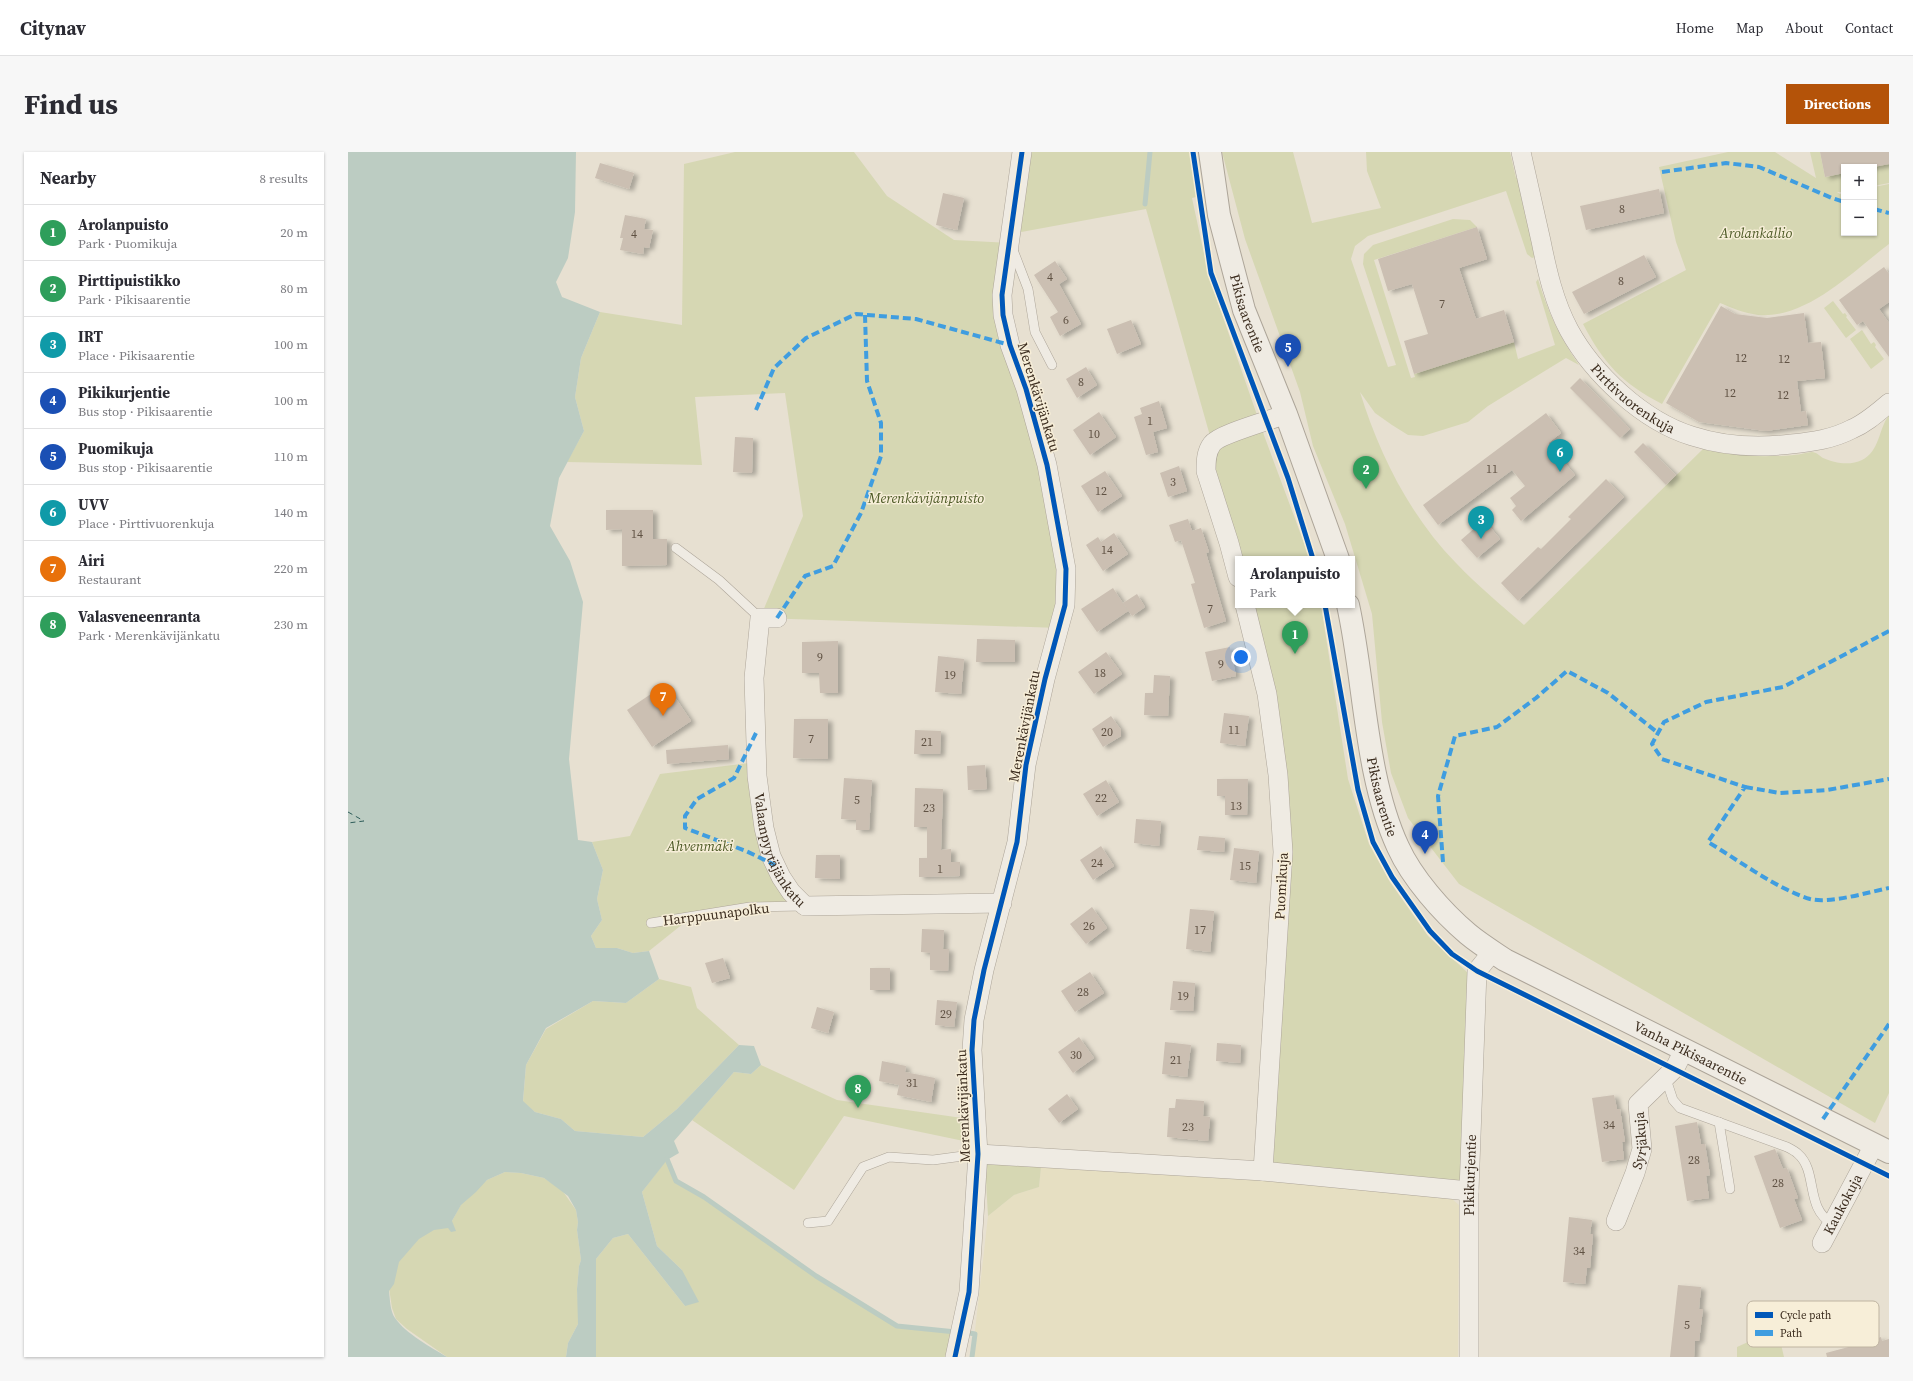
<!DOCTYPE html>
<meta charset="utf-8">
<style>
body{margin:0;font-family:"Source Serif 4",serif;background:#f7f7f7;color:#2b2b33}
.controls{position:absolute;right:12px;top:12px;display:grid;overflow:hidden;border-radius:0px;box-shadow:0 1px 3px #0004}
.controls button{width:36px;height:36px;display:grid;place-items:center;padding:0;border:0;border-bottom:1px solid #e1e1e2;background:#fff;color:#2b2b33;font:20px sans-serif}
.you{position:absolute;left:893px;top:505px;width:14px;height:14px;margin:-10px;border:3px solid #fff;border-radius:50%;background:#1a73e8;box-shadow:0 0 0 6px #1a73e833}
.badge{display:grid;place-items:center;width:26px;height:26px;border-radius:50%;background:#b45309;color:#fff;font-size:13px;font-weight:700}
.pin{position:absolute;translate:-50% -33px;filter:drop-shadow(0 1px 2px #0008)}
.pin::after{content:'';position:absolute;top:21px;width:14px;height:12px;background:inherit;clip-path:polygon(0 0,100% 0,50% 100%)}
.popup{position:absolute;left:887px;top:404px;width:120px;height:52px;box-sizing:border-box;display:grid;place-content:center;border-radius:0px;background:#fff;filter:drop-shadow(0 1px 3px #0005);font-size:13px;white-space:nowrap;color:#7c7c81}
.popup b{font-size:15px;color:#2b2b33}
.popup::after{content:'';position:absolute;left:50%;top:100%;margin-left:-8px;border:8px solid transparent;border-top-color:#fff}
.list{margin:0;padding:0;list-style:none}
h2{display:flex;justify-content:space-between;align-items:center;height:52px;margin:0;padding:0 16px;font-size:17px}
h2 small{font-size:13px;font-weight:400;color:#7c7c81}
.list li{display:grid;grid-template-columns:26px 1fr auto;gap:12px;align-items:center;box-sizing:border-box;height:56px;padding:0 16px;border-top:1px solid #e1e1e2}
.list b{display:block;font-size:15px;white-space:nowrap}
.list p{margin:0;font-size:13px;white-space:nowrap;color:#7c7c81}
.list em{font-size:13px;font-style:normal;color:#7c7c81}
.map{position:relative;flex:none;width:1541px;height:1205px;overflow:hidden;border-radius:0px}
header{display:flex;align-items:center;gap:24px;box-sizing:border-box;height:56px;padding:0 20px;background:#fff;border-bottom:1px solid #e1e1e2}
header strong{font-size:19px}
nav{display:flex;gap:22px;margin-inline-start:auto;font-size:14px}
.intro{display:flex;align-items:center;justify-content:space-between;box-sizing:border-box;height:96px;padding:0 24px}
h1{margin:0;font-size:28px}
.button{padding:10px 18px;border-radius:0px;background:#b45309;color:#fff;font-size:14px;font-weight:700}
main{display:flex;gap:24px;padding:0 24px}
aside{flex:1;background:#fff;border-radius:0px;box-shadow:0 1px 3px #0004}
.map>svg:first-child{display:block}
.farmland{fill:#e6dfc2}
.green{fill:#d6d7b3}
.water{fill:#bcccc2}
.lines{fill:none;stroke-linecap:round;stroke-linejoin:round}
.stream{stroke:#bcccc2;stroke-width:5}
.ferry{stroke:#2f5d5a;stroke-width:1;stroke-dasharray:5 4;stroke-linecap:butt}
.building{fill:#cbbfb2;filter:url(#shadow)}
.service-casing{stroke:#ada599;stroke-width:10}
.minor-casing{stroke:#ada599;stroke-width:20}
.tertiary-casing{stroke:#ada599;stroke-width:24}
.service{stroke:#efebe3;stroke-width:9}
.minor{stroke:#efebe3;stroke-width:19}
.tertiary{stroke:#efebe3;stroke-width:22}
.quiet{stroke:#3f9de0;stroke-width:4;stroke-dasharray:8 4;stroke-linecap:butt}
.cycleway-casing{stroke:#f7eed8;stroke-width:8}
.cycleway{stroke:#0057b8;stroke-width:5}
.labels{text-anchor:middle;stroke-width:3;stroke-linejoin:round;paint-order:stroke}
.number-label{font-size:12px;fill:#605244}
.park-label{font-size:14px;font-style:italic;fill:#4d5a26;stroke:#f7eed8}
.street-label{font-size:14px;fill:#3d2e20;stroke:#f7eed8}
.key{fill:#f7eed8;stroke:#bfb4a1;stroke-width:1}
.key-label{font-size:11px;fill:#3d2e20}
</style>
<header>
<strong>Citynav</strong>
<nav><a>Home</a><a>Map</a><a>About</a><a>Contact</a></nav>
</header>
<div class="intro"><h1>Find us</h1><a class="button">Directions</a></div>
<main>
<aside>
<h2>Nearby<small>8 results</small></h2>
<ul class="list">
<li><span class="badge" style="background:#2e9e5b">1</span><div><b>Arolanpuisto</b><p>Park · Puomikuja</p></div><em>20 m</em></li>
<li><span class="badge" style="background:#2e9e5b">2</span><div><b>Pirttipuistikko</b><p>Park · Pikisaarentie</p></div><em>80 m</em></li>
<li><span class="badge" style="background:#0f9aa8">3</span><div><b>IRT</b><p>Place · Pikisaarentie</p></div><em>100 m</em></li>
<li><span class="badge" style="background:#1a4fb4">4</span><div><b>Pikikurjentie</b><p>Bus stop · Pikisaarentie</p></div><em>100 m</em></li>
<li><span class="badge" style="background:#1a4fb4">5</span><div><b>Puomikuja</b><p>Bus stop · Pikisaarentie</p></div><em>110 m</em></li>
<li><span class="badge" style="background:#0f9aa8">6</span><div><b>UVV</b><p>Place · Pirttivuorenkuja</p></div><em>140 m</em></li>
<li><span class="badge" style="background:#e8710a">7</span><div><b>Airi</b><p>Restaurant</p></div><em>220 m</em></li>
<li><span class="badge" style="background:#2e9e5b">8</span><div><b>Valasveneenranta</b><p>Park · Merenkävijänkatu</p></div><em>230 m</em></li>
</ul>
</aside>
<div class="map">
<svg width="1541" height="1205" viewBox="0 0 1541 1205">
<defs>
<filter id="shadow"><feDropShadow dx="4.5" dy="2.5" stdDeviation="2" flood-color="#0004"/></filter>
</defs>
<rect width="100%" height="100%" fill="#e7e0d1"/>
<polygon class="farmland" points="694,1005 915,1019 1104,1047 1111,1053 1110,1205 624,1205 640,1064 666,1043 691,1035"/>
<g class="green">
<polygon points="387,0 506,0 539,44 606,88 662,91 654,143 709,362 711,476 412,466 455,364 437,241 347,245 354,313 219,310 236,279 227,245 233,206 252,160 334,173 336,12"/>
<polygon points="674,0 845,0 852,44 844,46 861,125 917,286 962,407 890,407 868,336 864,291 798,57 663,82"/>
<path d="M874,0H945L964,71L1033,56L1019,19L1018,0H1162L1168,26H1171L1187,105L1184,106L1179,102L1158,39L1020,84L1007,94L1003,107L1040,215L1048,213L1015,112L1016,102L1025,93L1105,67L1122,68L1129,75L1026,108L1063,226L1067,225L1066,222L1166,190L1170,207L1207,193L1188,130L1190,127C1199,158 1212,186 1231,213L1218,206L1140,254L1120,270L1075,284L1060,283L1044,273L1027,261L1012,240C1031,302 1062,364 1108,411C1129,433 1153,453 1176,473L1355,297C1378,301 1401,305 1425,304C1432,304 1439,304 1446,303C1452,303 1459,300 1464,300C1468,300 1472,304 1475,306C1486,311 1502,314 1514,308C1532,299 1530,278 1541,263V941L1527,971L1111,732L1060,666L1043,621L1034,570L1024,462L997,372L965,294L952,240L897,87Z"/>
<path d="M1380,0H1427L1468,26L1462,0H1472L1477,25L1496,21V40H1489L1492,42L1496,41V81H1526V35L1541,32V92C1504,120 1459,167 1410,163C1396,161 1384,156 1372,151L1314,252C1274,231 1256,212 1235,172L1338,118L1328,90L1311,15Z"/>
<polygon points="1541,12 1541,31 1526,34 1525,15"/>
<polygon points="1485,149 1495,162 1497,161 1499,164 1498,165 1508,178 1498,186 1476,156"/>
<polygon points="1514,178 1523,192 1526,190 1528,193 1527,195 1536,207 1523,217 1502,187"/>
<polygon points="900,453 973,453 1000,627 1021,692 1042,730 1080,784 1119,820 1118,1012 1115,1024 1109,1030 928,1014 923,1010 941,697"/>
<polygon points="409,610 416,676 457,754 346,763 301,799 285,801 269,796 248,796 243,784 254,768 249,747 255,718 244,690 282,684 312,622"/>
<polygon points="311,827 343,835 349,856 391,893 329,957 295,985 227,979 213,967 187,960 175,950 178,913 198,877 245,849 278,851"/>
<polygon points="413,913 489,948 628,968 630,992 496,964 446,1038 344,968 386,920 403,922"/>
<polygon points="694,1005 691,1035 666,1043 640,1064 637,1012"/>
<polygon points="319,1007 328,1029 356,1045 468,1124 549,1174 613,1180 607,1205 248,1205 248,1107 265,1086 280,1082 337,1154 334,1118 309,1094 294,1040"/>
<polygon points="157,1020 173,1021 196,1026 214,1038 228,1058 230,1070 229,1078 233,1108 231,1114 229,1137 231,1161 230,1172 220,1191 218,1205 99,1205 59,1177 48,1167 44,1156 41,1136 54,1100 75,1083 104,1069 116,1047 139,1028"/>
<polygon points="1428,1171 1436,1205 1389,1205 1389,1195 1411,1185"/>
</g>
<path class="water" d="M0,0H228L227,60L220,106L208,130L214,145L252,160L233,206L227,245L236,279L211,326L202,374L222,409L235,450L221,607L230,688L244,690L255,718L249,747L254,768L243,784L248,796H269L285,801L301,799L311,827L278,851L245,849L198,876L178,913L175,949L187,960L213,967L227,979L295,985L329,957L391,893L406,894L413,913L403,922L386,920L326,989L331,1001L319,1008L294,1040L309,1094L334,1118L351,1150L337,1154L280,1082L265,1086L248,1107V1205H218L220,1191L230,1172L229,1137L231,1114L233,1108L229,1078L230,1070L228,1058L220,1044L196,1026L173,1021L157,1020L139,1028L128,1040L113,1053L104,1069L108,1079L103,1080L100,1076L86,1078L71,1087L51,1110L46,1132L41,1139C42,1147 42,1159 47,1166C57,1181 84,1196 99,1205H0Z"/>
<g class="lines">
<g class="stream">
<polyline points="797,52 802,0"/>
<polyline points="319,1007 328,1029 356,1045 468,1124 549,1174 608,1180"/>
<polyline points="616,1180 627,1182 624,1205"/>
</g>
<polyline class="ferry" points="0,660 16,669 0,671"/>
</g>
<g class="building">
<polygon points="1472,0 1541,0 1541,12 1525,15 1496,15 1496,21 1477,25"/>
<polygon points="252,11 286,21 281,37 247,26"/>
<polygon points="1311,37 1316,61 1238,78 1232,54"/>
<polygon points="595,41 616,46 609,78 588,73"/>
<polygon points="277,63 298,67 296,77 305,78 301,96 296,95 295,102 272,98 275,86 272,86"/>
<polygon points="1129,75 1139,107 1111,116 1128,167 1156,158 1166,190 1066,222 1056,189 1080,182 1064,132 1040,139 1030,107"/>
<polygon points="1296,103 1308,125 1236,162 1224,140"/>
<polygon points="707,109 719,127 711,132 733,172 712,184 702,165 710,160 686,123"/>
<polygon points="1536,115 1541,122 1541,150 1531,157 1541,171 1541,205 1515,169 1509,173 1491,148"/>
<polygon points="1373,154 1387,162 1419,166 1456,161 1460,191 1473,190 1477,226 1449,229 1453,260 1458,259 1460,273 1418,279 1351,270 1318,251"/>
<polygon points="783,168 793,192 769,202 759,177"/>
<polygon points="738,215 749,233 729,246 718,227"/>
<polygon points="1232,226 1282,277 1272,286 1222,236"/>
<polygon points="811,249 819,276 805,280 810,300 798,303 786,265 794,262 792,256"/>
<polygon points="751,260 768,285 742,303 725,278"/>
<polygon points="1198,261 1213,281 1200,291 1227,323 1173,369 1164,358 1168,354 1162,346 1177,334 1164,318 1090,373 1075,353"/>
<polygon points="387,285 405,286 404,321 385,320"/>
<polygon points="1295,291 1328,323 1318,333 1286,300"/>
<polygon points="831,314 839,339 820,345 812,321"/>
<polygon points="757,319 774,344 750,360 733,334"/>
<polygon points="1258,327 1276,345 1170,449 1153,431 1190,395 1193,397 1223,367 1220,365"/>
<polygon points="258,358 305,358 305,387 319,387 319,413 274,414 274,377 258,378"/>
<polygon points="840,367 844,379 853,376 861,400 858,401 878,469 856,476 843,432 847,431 833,388 827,390 821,373"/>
<polygon points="1136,368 1152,387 1129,406 1113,388"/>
<polygon points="766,381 780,402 755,419 738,393 750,385 753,390"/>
<polygon points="765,436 780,459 749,480 733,457"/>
<polygon points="789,442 797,455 784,464 775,451"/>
<polygon points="629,487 667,488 667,510 628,510"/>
<polygon points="490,489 490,541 472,541 471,521 454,521 454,490"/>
<polygon points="882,495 888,524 864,529 857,500"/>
<polygon points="758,500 774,522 746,542 730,520"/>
<polygon points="590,504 616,507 613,542 587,540"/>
<polygon points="806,523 822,524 820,564 796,563 797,541 805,541"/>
<polygon points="318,532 343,569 304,595 279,558"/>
<polygon points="876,561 901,564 897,594 872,591"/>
<polygon points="763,564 773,578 773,584 755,595 744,577"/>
<polygon points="446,567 480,567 480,607 445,606"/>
<polygon points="567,578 593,579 592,602 566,602"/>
<polygon points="380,593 381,607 319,612 318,598"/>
<polygon points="637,613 639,637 620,638 619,614"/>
<polygon points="496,626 524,628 521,678 508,678 508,668 493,667"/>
<polygon points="869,627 900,627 899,663 877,663 877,644 869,644"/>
<polygon points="758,628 771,650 749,664 735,642"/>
<polygon points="567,636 595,637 593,698 603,697 603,710 612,710 612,724 571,725 571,706 579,706 579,675 566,675"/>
<polygon points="788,667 813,669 811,694 786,691"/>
<polygon points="851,684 877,686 876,700 849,698"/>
<polygon points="753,694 766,714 745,728 732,708"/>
<polygon points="886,696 911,699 908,731 882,728"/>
<polygon points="468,703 492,703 492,727 467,726"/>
<polygon points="744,755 759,776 738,792 722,772"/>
<polygon points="842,757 866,759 862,800 838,797"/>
<polygon points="574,777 596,778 595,797 601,797 600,819 582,818 582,801 573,800"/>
<polygon points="375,806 382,826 364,831 357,811"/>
<rect x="522" y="816" width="20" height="22"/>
<polygon points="742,820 756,841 727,860 713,839"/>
<polygon points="825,829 847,831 845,859 822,858"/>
<polygon points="589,848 609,850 606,875 587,873"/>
<polygon points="469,855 486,860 480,881 463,876"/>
<polygon points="731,885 746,906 725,921 710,900"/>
<polygon points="817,890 843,893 839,925 814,922"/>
<polygon points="869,891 893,893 892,911 868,909"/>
<polygon points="534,909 558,914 557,920 587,926 583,950 549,943 551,933 531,929"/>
<polygon points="719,942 730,957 711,971 700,957"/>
<polygon points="1266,943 1269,957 1272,957 1277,990 1274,990 1276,1007 1254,1010 1244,946"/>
<polygon points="828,947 856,949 855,964 862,965 860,989 819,985 821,956 827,956"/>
<polygon points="1349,970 1353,992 1357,992 1362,1023 1358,1024 1361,1046 1339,1049 1327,974"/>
<polygon points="1427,997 1435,1017 1439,1016 1450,1046 1446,1047 1454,1068 1432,1076 1406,1004"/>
<polygon points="1221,1065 1244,1068 1242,1082 1245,1082 1242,1116 1239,1116 1237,1132 1215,1130"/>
<polygon points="1330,1133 1353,1135 1351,1157 1355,1157 1351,1189 1347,1189 1346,1205 1322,1205"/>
<polygon points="1520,1171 1525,1188 1533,1185 1534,1189 1541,1187 1541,1205 1479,1205 1478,1201 1508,1193 1503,1176"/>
</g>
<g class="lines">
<g class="service-casing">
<g id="service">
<polyline points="665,98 680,137 687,180 704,213"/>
<polyline points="328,396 371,428 412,466"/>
<polyline points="303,771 402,755 456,754"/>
<path d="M1318,927L1325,948L1332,956L1439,995C1443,997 1447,999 1450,1002C1470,1019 1457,1057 1484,1071"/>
<polyline points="1371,970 1382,1037"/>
<polyline points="460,1071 480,1069 515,1015 541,1005 585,1008 630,1002"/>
</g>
</g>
<g class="minor-casing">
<g id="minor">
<path id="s1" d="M1173,0C1180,30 1186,59 1193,89C1199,119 1206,150 1221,178C1245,222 1295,269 1344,284C1375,294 1411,296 1443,292C1464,290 1485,287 1504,277C1518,271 1529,261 1541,251"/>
<path d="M890,425L881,391L858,319C858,310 858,300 864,292C871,282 924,268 938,262"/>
<polyline points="897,453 919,542 930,623 935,700 915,1019"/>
<path id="s2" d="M429,466H412L406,526L409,624L416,676L423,704L433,725L443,740L457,754L654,751"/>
<polyline points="630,1002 915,1019 1121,1039"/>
<path id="s3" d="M1268,1069L1287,1021L1294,997L1290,952L1327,916L1336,898"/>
<path id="s4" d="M1474,1091L1526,993"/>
<polyline points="607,1205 621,1140 630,1002 624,898 626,868 636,818 669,690 678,613 697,527 717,453 718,417 699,313 678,237 662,193 655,163 654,143 674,0"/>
<path id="s5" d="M1121,1205V1039L1129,819L1145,799"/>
</g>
</g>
<g class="tertiary-casing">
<g id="tertiary">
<path id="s6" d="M862,0L871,63L896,158L938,262L990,407"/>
<path id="s7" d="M1000,453C1017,530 1017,624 1050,695C1064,726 1094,760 1120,782C1132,792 1145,800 1157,808L1541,1000"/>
</g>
</g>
<use href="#service" class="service"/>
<use href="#minor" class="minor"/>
<use href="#tertiary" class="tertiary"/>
<g class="quiet">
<polyline points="1314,20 1378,11 1411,15 1484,46 1496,50"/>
<polyline points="1526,57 1541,61"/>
<polyline points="408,258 426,216 458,186 508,162 568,167 662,193"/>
<polyline points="429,466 457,424 485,414 513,361 533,304 533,271 519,229 517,163"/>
<path d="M1541,479L1435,535L1358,550L1316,570L1304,592L1314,607L1397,635L1360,690C1390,708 1429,737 1462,747C1482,752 1521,740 1541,736"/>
<polyline points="408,581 386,626 349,647 337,664 337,676 398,699 427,713"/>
<polyline points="1397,635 1432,641 1479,638 1541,627"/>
<polyline points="1095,710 1090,644 1107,584 1149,575 1188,546 1219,519 1260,541 1310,581"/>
<polyline points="1475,967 1541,872"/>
</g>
<g class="cycleway-casing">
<g id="cycleway">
<polyline points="845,0 863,121 940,326 965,407"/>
<polyline points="977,453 1010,638 1025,690 1044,725 1082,779 1104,802 1129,819 1541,1024"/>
<polyline points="607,1205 621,1140 630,1002 624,898 626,868 636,818 669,690 678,613 697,527 717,453 718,417 699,313 678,237 662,193 655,163 654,143 674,0"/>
</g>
</g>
<use href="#cycleway" class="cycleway"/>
</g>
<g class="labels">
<g class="number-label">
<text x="1274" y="61">8</text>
<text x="286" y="86">4</text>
<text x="702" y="129">4</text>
<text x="1273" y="133">8</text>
<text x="1094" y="156">7</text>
<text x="718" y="172">6</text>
<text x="1393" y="210">12</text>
<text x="1436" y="211">12</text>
<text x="733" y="234">8</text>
<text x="1382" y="245">12</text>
<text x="1435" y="247">12</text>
<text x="802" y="273">1</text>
<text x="746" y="286">10</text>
<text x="1144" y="321">11</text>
<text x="825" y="334">3</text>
<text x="753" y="343">12</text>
<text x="289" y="386">14</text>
<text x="759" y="402">14</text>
<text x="862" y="461">7</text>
<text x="472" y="509">9</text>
<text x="873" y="516">9</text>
<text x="752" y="525">18</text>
<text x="602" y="527">19</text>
<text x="886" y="582">11</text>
<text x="759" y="584">20</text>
<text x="463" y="591">7</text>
<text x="579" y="594">21</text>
<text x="753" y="650">22</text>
<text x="509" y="652">5</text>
<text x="888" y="658">13</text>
<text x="581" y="660">23</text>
<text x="749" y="715">24</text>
<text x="897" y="718">15</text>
<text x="592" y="721">1</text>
<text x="741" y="778">26</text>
<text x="852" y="782">17</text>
<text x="735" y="844">28</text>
<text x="835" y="848">19</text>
<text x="598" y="866">29</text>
<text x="728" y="907">30</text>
<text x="828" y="912">21</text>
<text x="564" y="935">31</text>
<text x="1261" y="977">34</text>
<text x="840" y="979">23</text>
<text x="1346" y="1012">28</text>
<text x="1430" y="1035">28</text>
<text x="1231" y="1103">34</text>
<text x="1339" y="1177">5</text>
</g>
<g class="park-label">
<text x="1408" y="86">Arolankallio</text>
<text x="578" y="351">Merenkävijänpuisto</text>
<text x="352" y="699">Ahvenmäki</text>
</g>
<g class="street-label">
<text dy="5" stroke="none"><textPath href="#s6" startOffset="166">Pikisaarentie</textPath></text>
<text dy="5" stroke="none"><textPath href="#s1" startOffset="280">Pirttivuorenkuja</textPath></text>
<text transform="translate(691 245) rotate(73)" y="5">Merenkävijänkatu</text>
<text transform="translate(676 574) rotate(-79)" y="5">Merenkävijänkatu</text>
<text dy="5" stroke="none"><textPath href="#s7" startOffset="195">Pikisaarentie</textPath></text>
<text dy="5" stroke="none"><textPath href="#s2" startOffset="254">Valaanpyytäjänkatu</textPath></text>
<text transform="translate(933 734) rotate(-87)" y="5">Puomikuja</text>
<text transform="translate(368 762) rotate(-7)" y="5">Harppuunapolku</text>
<text dy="5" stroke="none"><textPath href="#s7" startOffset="613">Vanha Pikisaarentie</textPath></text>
<text transform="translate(615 954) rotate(-92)" y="5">Merenkävijänkatu</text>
<text dy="5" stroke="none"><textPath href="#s3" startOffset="85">Syrjäkuja</textPath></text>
<text dy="5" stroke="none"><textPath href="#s5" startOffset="182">Pikikurjentie</textPath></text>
<text dy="5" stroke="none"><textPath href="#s4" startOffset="44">Kaukokuja</textPath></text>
</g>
</g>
<rect x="1399" y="1149" width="132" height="46" rx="6" class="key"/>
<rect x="1407" y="1160" width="18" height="6" fill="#0057b8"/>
<rect x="1407" y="1178" width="18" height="6" fill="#3f9de0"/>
<g class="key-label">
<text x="1432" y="1167">Cycle path</text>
<text x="1432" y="1185">Path</text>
</g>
</svg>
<div class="controls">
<button>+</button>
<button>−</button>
</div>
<div class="you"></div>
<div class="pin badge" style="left:947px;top:502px;background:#2e9e5b">1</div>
<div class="popup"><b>Arolanpuisto</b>Park</div>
<div class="pin badge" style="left:1018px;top:337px;background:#2e9e5b">2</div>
<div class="pin badge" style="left:1133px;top:387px;background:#0f9aa8">3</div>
<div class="pin badge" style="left:1077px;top:702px;background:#1a4fb4">4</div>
<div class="pin badge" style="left:940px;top:215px;background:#1a4fb4">5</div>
<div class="pin badge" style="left:1212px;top:320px;background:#0f9aa8">6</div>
<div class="pin badge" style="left:315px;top:564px;background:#e8710a">7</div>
<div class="pin badge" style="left:510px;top:956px;background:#2e9e5b">8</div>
</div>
</main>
